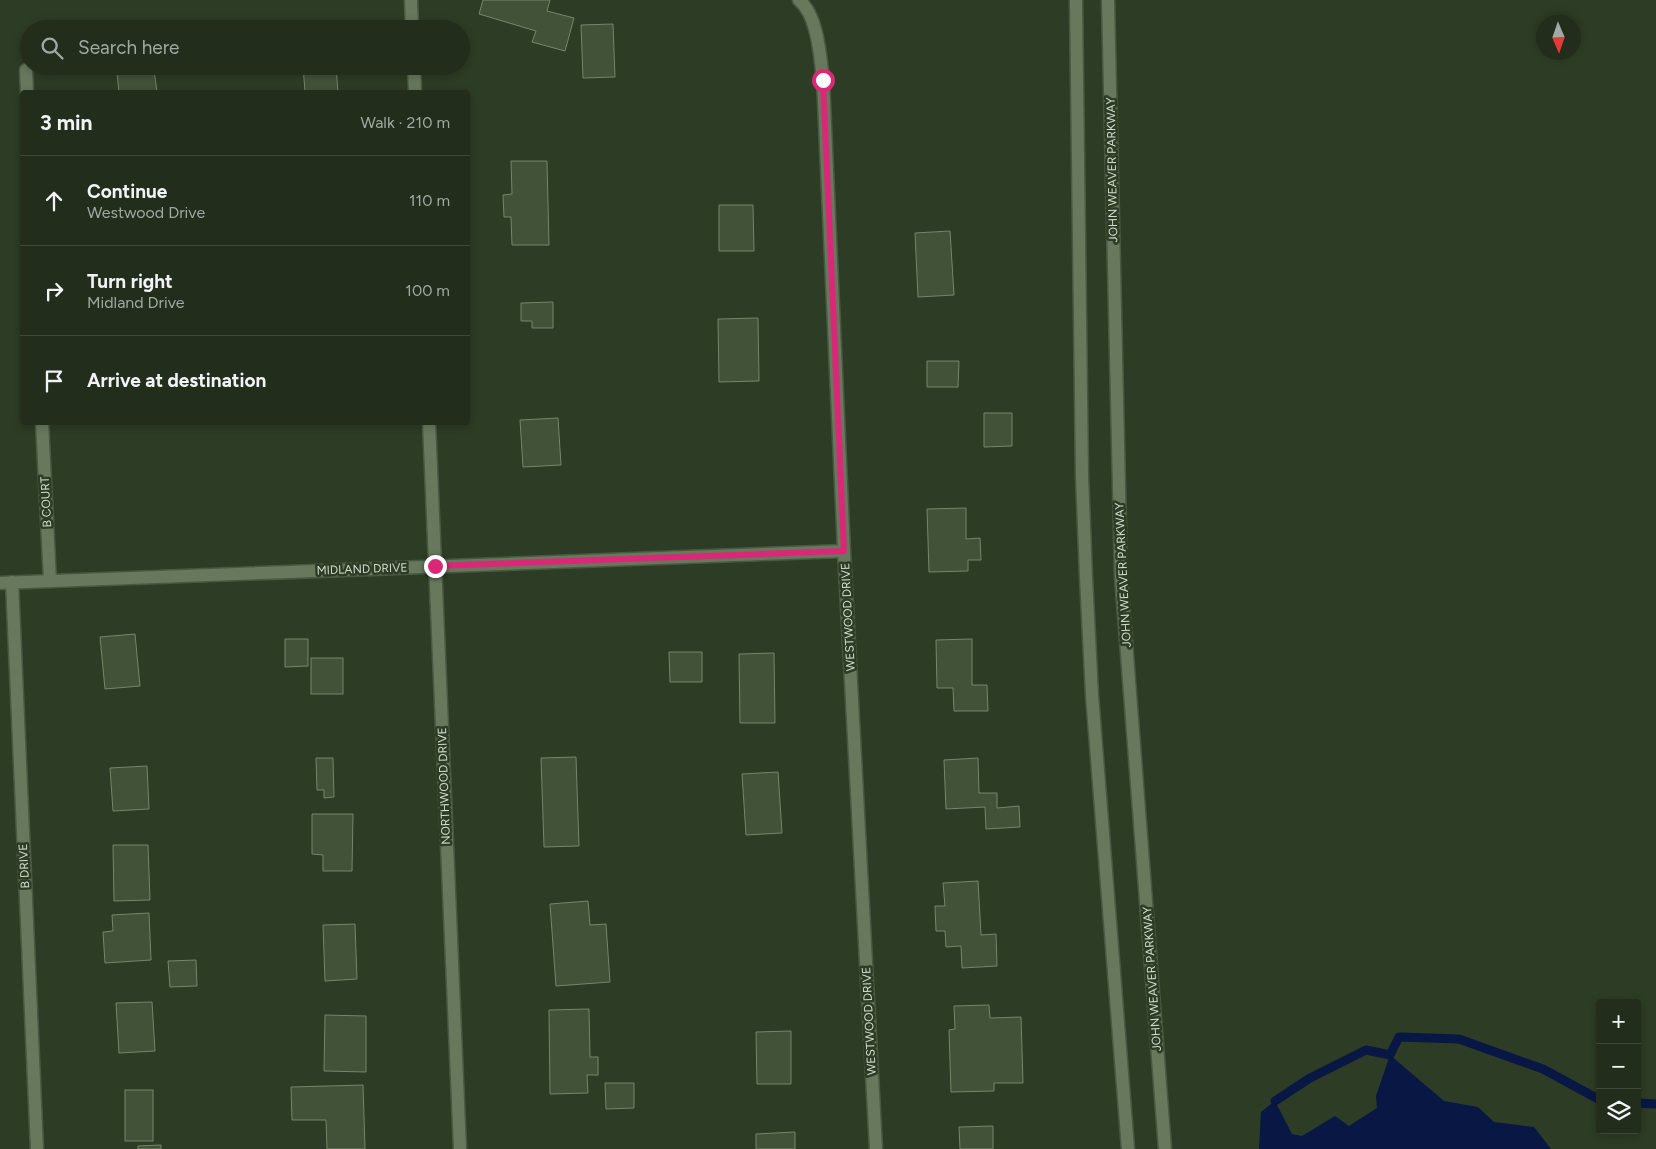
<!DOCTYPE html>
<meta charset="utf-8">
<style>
body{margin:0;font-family:Figtree,sans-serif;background:#2e3928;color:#f1f3f6}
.controls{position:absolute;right:15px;bottom:15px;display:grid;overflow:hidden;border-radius:5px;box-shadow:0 2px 8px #0003}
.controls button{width:45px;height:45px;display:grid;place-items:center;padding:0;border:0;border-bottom:1px solid #3f493a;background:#222d1b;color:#f1f3f6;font:25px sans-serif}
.compass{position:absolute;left:1536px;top:15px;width:45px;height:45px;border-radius:50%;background:#222d1b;box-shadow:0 2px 8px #0003;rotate:178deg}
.stop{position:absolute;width:15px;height:15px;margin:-11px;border:4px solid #db2777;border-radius:50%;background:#fff}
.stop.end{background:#db2777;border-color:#fff;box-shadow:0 1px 5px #0008}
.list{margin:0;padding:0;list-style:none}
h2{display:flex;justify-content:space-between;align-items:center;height:65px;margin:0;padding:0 20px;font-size:21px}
h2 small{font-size:16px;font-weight:400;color:#a2a8a3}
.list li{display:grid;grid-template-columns:32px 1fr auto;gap:15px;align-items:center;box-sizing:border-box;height:90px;padding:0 20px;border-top:1px solid #3f493a}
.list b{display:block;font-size:19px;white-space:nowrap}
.list p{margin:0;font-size:16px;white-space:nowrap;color:#a2a8a3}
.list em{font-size:16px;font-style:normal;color:#a2a8a3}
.icon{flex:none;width:28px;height:28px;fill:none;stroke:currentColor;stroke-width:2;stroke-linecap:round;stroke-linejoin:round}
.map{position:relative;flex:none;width:1656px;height:1149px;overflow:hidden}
.search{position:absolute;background:#222d1b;box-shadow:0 2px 8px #0003;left:20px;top:20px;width:450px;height:55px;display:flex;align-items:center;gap:12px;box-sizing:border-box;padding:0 18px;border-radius:28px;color:#a2a8a3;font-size:19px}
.panel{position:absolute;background:#222d1b;box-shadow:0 2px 8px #0003;left:20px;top:90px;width:450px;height:335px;border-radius:5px}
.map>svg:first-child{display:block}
.water{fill:#091744}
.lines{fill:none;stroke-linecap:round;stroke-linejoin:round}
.stream{stroke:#091744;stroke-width:9}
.building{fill:#425239;stroke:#75866b}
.minor-casing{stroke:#4a5742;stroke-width:15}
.secondary-casing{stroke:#4a5742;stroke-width:15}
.minor{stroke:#67785d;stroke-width:12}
.secondary{stroke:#67785d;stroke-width:12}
.route{stroke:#db2777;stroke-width:6}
.labels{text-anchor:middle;stroke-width:5;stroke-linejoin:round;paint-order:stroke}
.street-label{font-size:12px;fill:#d3dccd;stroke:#2d3c24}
</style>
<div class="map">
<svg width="1656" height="1149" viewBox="0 0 1656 1149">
<rect width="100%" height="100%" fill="#2d3c24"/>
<polygon class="water" points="1390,1055 1444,1101 1478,1107 1494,1122 1534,1127 1551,1149 1259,1149 1261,1112 1275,1101 1292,1134 1302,1136 1335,1116 1349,1126 1377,1108 1376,1096"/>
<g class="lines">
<g class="stream">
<polyline points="1275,1101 1310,1078 1366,1050 1390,1055 1399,1037 1459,1039 1543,1069 1600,1100"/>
<polyline points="1637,1103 1656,1104"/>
</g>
</g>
<g class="building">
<polygon points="483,0 550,0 547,11 574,18 565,51 532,42 536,31 479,14"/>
<polygon points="613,24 615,77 583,78 581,25"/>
<polygon points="303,66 336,66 338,92 305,92"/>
<polygon points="154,70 157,92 119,92 117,73"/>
<polygon points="511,161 547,161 549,245 512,245 511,217 504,217 503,195 512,194"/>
<polygon points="719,205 753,205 754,251 719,251"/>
<polygon points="950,231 954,295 918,297 915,233"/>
<polygon points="553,302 553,328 532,328 532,321 521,321 521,303"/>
<polygon points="758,318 759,381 719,382 718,319"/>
<polygon points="927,361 959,361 958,387 927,387"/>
<polygon points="984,413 1012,413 1012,446 984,447"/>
<polygon points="558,418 561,465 523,467 520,420"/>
<polygon points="966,508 966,539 980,538 981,560 968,560 968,571 929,572 927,509"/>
<polygon points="135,634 140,686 105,689 100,637"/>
<polygon points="285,639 308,639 308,666 285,667"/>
<polygon points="972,639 972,685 987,685 988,711 954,711 953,688 937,688 936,640"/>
<polygon points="669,652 702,652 702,682 670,682"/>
<polygon points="774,653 775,723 740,723 739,654"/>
<rect x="311" y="658" width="32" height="36"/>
<polygon points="576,757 579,846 544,847 541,758"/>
<polygon points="316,758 333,758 334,797 324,798 324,790 317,790"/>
<polygon points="978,758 979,793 997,793 997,808 1019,806 1020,827 986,829 985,807 946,809 944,760"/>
<polygon points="147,766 149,809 113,811 110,768"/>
<polygon points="778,772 782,833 746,835 742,774"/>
<polygon points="312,814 353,814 352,871 323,871 323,855 312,854"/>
<polygon points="113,845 148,845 150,900 114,901"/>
<polygon points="978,881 981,935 996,934 997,966 962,968 961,946 946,947 945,931 936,931 935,906 945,906 943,883"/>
<polygon points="588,901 590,925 606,924 610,982 556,986 550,904"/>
<polygon points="149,913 151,960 105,963 103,932 113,931 112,915"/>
<polygon points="355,924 357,979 325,981 323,925"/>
<polygon points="196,960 197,986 170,987 168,961"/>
<polygon points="152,1002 155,1051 119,1053 116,1003"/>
<polygon points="989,1005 990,1018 1021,1017 1023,1083 994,1083 994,1091 951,1092 949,1030 955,1029 954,1006"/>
<polygon points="589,1009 590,1057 598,1057 598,1075 587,1075 588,1093 550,1094 549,1010"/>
<polygon points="325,1015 366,1016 366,1072 324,1071"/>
<polygon points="791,1031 791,1084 757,1084 756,1032"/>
<polygon points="605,1083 634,1083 634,1108 606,1109"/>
<polygon points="363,1085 365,1149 327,1149 326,1120 292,1120 291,1087"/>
<rect x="125" y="1090" width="28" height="51"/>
<polygon points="993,1126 993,1149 960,1149 959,1127"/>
<polygon points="795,1132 795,1149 756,1149 756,1134"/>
<polygon points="161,1145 161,1149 138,1149 138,1146"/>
</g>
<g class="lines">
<g class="minor-casing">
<g id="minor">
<polyline points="411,0 412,29"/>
<path d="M799,0C818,16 820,56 823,80L844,551L876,1149"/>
<polyline points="414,66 415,92"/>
<polyline points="26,70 27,92"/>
<polyline points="42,422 50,581"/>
<polyline points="429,422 460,1149"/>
<polyline points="12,582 37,1149"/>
<polyline points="0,583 844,551"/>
</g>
</g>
<g class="secondary-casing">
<g id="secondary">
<polyline points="1076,0 1082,476 1086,577 1092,695 1128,1149"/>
<polyline points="1108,0 1121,576 1165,1149"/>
</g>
</g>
<use href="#minor" class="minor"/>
<use href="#secondary" class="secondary"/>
</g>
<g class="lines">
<polyline class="route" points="435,566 844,551 823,80"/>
</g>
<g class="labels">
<g class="street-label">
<text transform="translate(1112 170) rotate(-91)" y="4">JOHN WEAVER PARKWAY</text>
<text transform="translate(46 502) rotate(-93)" y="4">B COURT</text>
<text transform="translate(362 569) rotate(-2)" y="4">MIDLAND DRIVE</text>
<text transform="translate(1123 575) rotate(-93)" y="4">JOHN WEAVER PARKWAY</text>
<text transform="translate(848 617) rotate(-93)" y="4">WESTWOOD DRIVE</text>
<text transform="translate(444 786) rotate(-92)" y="4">NORTHWOOD DRIVE</text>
<text transform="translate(24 866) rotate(-93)" y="4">B DRIVE</text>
<text transform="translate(1152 979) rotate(-94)" y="4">JOHN WEAVER PARKWAY</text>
<text transform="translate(869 1021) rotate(-93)" y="4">WESTWOOD DRIVE</text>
</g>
</g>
</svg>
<div class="controls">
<button>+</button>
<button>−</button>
<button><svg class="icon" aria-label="layers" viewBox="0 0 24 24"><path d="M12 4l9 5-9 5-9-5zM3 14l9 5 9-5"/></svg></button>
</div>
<svg class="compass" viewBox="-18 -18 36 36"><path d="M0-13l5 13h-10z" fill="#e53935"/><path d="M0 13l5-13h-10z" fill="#a2a8a3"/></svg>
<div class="stop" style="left:823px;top:80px"></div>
<div class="stop end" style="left:435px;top:566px"></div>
<div class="search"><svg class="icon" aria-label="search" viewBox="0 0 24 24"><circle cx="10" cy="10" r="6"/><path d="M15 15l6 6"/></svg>Search here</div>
<section class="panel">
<h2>3 min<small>Walk · 210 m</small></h2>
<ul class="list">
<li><svg class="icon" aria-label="ahead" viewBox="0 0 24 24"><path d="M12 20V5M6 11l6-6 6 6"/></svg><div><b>Continue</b><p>Westwood Drive</p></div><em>110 m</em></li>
<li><svg class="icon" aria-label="right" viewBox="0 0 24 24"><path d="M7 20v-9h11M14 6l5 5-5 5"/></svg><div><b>Turn right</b><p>Midland Drive</p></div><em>100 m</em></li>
<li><svg class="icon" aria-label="arrive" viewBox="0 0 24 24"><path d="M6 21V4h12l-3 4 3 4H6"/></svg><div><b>Arrive at destination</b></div></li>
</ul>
</section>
</div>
